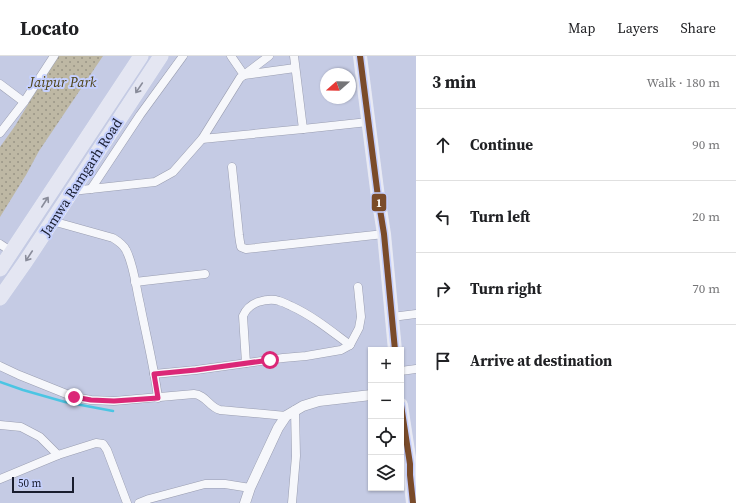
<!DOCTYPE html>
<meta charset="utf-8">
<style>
body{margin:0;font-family:"Source Serif 4",serif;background:#f6f6f6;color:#202124}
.controls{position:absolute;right:12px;bottom:12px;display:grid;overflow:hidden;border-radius:0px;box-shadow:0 1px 3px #0004}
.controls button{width:36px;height:36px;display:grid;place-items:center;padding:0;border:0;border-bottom:1px solid #e0e0e0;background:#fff;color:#202124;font:20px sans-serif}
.compass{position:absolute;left:320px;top:12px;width:36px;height:36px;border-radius:50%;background:#fff;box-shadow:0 1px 3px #0004;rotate:250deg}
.scale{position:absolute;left:12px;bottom:10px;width:62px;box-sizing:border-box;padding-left:4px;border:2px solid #191d2e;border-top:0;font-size:11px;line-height:14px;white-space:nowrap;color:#191d2e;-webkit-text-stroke:3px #c5d0fe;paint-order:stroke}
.stop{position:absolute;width:12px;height:12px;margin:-9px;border:3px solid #db2777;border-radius:50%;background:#fff}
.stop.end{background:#db2777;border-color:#fff;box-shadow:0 1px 4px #0008}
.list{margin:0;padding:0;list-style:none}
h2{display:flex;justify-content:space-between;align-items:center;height:52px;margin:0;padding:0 16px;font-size:17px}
h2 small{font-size:13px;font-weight:400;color:#757577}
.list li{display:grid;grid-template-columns:26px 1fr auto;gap:12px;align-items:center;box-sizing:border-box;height:72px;padding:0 16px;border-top:1px solid #e0e0e0}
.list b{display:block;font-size:15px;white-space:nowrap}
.list em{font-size:13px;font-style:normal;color:#757577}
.icon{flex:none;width:22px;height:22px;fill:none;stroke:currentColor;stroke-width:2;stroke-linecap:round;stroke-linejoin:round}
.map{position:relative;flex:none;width:416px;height:447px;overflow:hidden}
header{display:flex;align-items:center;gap:24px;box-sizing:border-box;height:56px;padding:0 20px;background:#fff;border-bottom:1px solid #e0e0e0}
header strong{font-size:19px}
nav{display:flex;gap:22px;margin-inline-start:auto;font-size:14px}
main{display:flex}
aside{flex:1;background:#fff}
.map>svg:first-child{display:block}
.park{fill:url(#park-dots)}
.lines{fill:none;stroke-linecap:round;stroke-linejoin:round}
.stream{stroke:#4bc5e3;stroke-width:2.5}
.minor-casing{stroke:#9a9eb1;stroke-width:9}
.tertiary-casing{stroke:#9a9eb1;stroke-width:11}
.primary-casing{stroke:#e5e8f3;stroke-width:14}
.trunk-casing{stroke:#e5e8f3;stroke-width:15}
.minor{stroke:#f6f7fb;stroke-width:8}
.tertiary{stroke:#f6f7fb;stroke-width:10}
.primary{stroke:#e9eaf4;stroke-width:13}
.trunk{stroke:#e4e6f2;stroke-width:14}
.bus-1-casing{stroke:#c5d0fe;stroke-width:9}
.bus-1{stroke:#7a4b2a;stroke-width:6}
.oneway{stroke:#898c9a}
.route{stroke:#db2777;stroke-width:5}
.labels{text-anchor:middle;stroke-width:4;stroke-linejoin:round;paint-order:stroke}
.park-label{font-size:14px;font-style:italic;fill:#4e4215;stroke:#c5d0fe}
.street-label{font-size:14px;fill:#191d2e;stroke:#c5d0fe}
.line-badge{stroke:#c5d0fe;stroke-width:1.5}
.badge-label{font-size:11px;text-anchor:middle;font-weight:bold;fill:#fff}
</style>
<header>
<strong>Locato</strong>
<nav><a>Map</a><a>Layers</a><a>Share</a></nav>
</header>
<main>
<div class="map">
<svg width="416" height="447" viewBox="0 0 416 447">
<defs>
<pattern id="park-dots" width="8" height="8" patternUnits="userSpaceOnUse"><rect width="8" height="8" fill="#beb8a4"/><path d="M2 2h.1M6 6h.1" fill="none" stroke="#9a9586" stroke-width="1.8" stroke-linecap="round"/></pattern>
</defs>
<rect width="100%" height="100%" fill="#c5cbe4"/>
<polygon class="park" points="59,0 103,0 39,95 26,119 0,161 0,91 15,70 48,15"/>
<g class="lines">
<polyline class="stream" points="0,326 23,334 65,346 113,355"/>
<g class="minor-casing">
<g id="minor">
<polyline points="231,0 244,19 295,12"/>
<polyline points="269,0 240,22 202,83 303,73 294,0"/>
<polyline points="0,28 24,46"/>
<polyline points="303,73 368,66"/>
<polyline points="0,77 24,46 54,0"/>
<polyline points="232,111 239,179 240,186 241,191 246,193 384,178"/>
<polyline points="91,133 140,59 183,0"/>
<polyline points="72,135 155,126 173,116 202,83"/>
<path d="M52,165L113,182C118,185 123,188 126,194C134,209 136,232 140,248C146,279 154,310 158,342"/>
<polyline points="0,188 12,196"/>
<polyline points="135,226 205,218"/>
<polyline points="392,261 416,258"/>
<path d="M246,307L243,260C246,253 250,249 258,246C265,244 273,243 279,245C283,246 287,248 291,250C313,260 331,275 350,289"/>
<path d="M0,310L19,319L74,341L91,344L114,345L194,338C206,339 209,351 220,354L286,360"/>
<polyline points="401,315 416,313"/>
<polyline points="154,318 196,314 283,302 306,300 341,294 350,289 359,272 361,261 358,231"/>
<polyline points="0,369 21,371 40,381 58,399"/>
<polyline points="0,423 58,399 96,387 103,388 107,394 127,447"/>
<polyline points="139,447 149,443 205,428 225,428 250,432"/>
<polyline points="292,447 296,400 295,354"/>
</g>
</g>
<g class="tertiary-casing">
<polyline id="tertiary" points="245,447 250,432 278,372 286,360 303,350 319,345 371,339"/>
</g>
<g class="primary-casing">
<g id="primary">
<polyline points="360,0 378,141 381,159 384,178 395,294"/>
<polyline points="401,349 410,408 410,419 413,447"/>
</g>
</g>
<g class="trunk-casing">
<g id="trunk">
<polyline points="0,213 141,0"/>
<polyline points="0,242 26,205 161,0"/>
</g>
</g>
<use href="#minor" class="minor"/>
<use href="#tertiary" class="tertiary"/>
<use href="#primary" class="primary"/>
<use href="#trunk" class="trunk"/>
<g class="bus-1-casing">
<g id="bus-1">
<polyline points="360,0 378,141 384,178 395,294"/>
<polyline points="401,349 410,408 410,419 413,447"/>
</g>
</g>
<use href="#bus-1" class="bus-1"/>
</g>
<defs><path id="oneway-shaft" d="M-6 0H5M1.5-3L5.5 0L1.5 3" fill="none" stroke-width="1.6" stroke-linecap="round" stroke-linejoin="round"/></defs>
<g class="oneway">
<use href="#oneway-shaft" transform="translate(139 32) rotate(124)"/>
<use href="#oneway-shaft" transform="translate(45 146) rotate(-57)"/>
<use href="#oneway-shaft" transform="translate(29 200) rotate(123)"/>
</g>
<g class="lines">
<polyline class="route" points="74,341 91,344 114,345 158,342 154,318 196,314 270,304"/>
</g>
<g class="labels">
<g class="park-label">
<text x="63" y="31">Jaipur Park</text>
</g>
<g class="street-label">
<text transform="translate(81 121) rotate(-57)" y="5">Jamwa Ramgarh Road</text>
</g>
</g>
<rect class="line-badge" x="371" y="137" width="16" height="19" rx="4" fill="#7a4b2a"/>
<g class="badge-label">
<text x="379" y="151">1</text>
</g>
</svg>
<div class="controls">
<button>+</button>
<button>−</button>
<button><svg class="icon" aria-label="locate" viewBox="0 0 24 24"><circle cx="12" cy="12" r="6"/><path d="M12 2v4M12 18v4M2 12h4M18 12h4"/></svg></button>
<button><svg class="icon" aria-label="layers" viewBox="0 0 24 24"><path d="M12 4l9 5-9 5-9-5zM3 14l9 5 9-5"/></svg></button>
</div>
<svg class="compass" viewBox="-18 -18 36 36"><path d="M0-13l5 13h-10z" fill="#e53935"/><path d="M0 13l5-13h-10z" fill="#757577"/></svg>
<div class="scale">50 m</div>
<div class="stop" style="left:270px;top:304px"></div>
<div class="stop end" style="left:74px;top:341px"></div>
</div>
<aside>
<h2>3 min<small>Walk · 180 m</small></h2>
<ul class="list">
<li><svg class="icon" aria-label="ahead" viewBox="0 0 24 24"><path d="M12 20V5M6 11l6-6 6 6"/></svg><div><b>Continue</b></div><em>90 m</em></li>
<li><svg class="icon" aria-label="left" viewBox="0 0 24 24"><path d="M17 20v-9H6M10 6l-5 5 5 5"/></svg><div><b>Turn left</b></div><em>20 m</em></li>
<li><svg class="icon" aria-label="right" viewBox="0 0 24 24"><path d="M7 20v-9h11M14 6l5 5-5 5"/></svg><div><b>Turn right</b></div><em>70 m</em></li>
<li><svg class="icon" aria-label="arrive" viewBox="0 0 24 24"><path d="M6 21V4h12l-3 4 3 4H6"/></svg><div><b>Arrive at destination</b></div></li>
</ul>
</aside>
</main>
